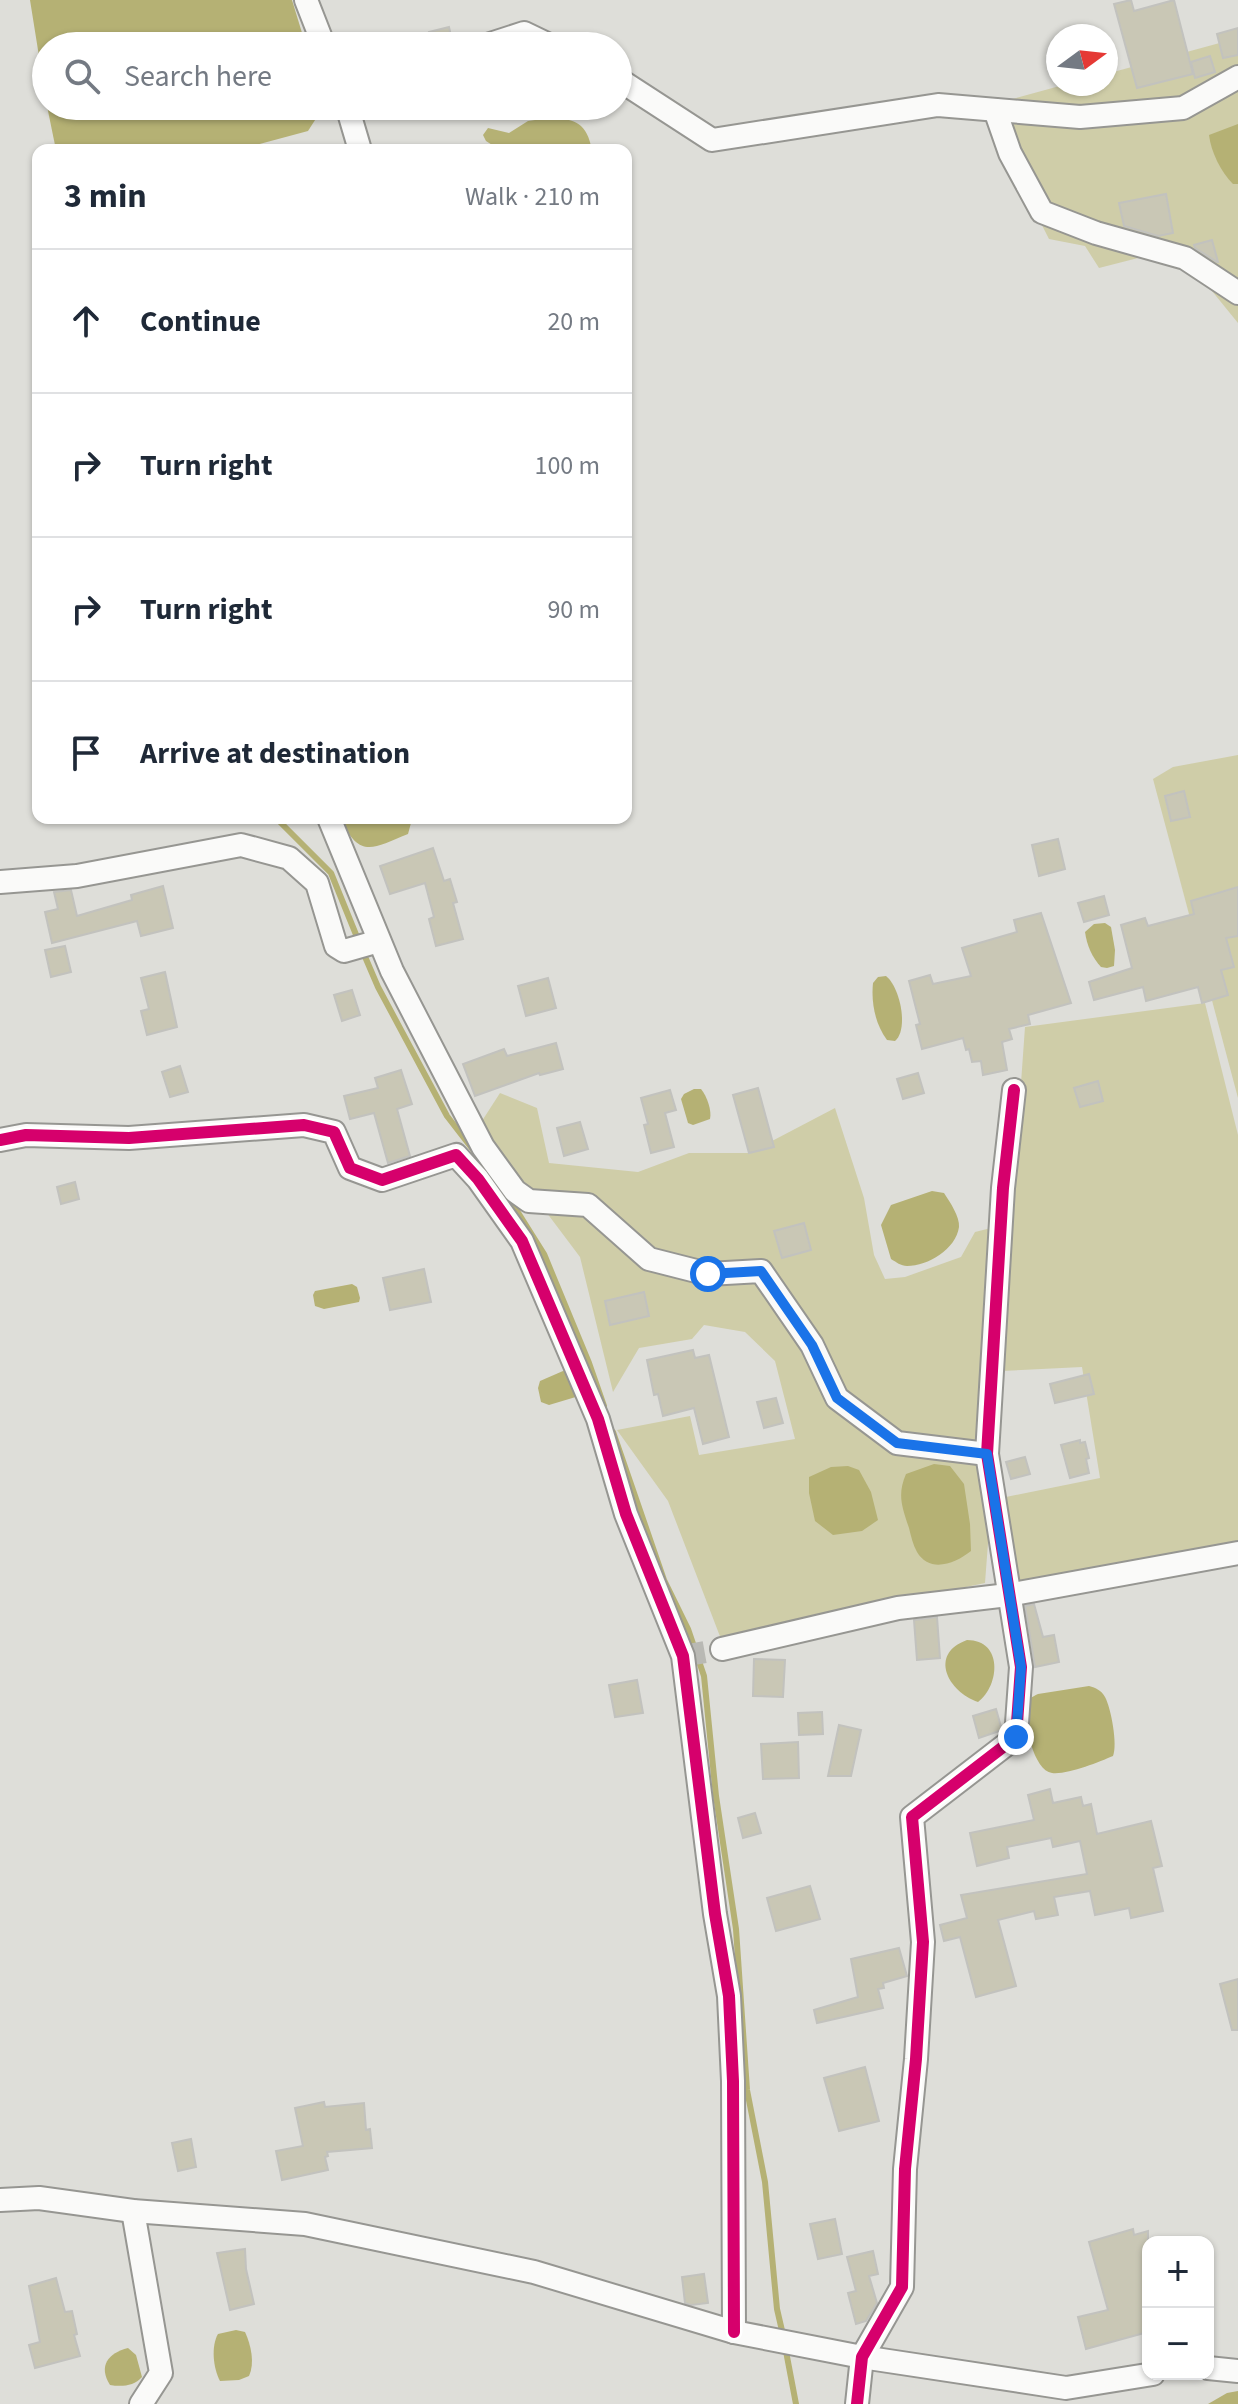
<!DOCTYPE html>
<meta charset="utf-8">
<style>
body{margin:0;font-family:"Source Sans 3",sans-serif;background:#f2f2f3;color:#1f2937}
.controls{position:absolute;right:24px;bottom:24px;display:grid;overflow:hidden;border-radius:16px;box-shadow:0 2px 6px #0004}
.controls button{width:72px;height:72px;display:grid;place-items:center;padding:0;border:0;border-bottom:2px solid #e0e1e3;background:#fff;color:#1f2937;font:40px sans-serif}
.compass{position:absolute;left:1046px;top:24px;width:72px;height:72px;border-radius:50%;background:#fff;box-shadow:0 2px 6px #0004;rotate:75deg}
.stop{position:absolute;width:24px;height:24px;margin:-18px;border:6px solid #1a73e8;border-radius:50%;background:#fff}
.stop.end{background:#1a73e8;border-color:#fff;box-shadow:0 2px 8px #0008}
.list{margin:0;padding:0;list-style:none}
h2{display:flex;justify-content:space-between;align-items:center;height:104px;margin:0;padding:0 32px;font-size:34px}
h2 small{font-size:26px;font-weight:400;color:#747a83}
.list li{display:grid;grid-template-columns:52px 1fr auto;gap:24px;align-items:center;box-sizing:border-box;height:144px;padding:0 32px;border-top:2px solid #e0e1e3}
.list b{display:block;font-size:30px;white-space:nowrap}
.list em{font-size:26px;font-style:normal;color:#747a83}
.icon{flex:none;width:44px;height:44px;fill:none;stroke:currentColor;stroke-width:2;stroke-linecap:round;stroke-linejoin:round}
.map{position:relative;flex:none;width:1238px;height:2404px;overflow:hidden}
.search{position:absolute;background:#fff;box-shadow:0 2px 6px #0004;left:32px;top:32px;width:600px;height:88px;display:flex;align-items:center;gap:20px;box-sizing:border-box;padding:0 28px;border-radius:44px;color:#747a83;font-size:30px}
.panel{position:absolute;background:#fff;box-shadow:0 2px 6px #0004;left:32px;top:144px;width:600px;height:680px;border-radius:16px}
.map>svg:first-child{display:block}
.green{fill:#cfcda8}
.water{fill:#b5b174}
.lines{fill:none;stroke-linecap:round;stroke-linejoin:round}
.stream{stroke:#b5b174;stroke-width:6}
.building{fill:#c9c7b5;stroke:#c2c2be;stroke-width:2}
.minor-tunnel{stroke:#b9b9b4;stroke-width:22;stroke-dasharray:22 11;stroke-linecap:butt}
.minor-casing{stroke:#969692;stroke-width:26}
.minor{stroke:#fafaf9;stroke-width:22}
.cycleway-casing{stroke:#fff;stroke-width:17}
.cycleway{stroke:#d6006c;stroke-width:12}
.route{stroke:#1a73e8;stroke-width:10}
</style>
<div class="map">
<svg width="1238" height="2404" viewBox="0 0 1238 2404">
<rect width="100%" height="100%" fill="#deded9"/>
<g class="green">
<polygon points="1238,38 1238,323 1177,248 1099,268 1085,246 1049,239 1017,176 1013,117 994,104 1067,84 1106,84 1106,74"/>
<polygon points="1238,755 1238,1098 1153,779 1173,767"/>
<polygon points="1205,1003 1238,1135 1238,1547 1014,1588 1001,1498 1100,1478 1082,1367 1001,1371 985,1583 721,1639 668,1501 617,1430 690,1416 699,1455 795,1439 775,1361 745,1332 704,1325 692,1339 639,1348 613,1392 580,1257 480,1124 500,1093 537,1108 549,1163 638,1172 689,1153 749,1153 835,1108 864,1198 874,1255 885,1279 905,1277 961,1257 975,1232 1011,1223 1025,1027"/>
</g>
<g class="water">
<polygon points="30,0 292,0 306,46 46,46 46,100"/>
<polygon points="47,106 320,106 317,117 308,131 237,150 56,150"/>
<path d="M542,119C570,118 586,118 592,150H500L486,141L483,135L488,128L509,133L528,121Z"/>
<path d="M1238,124V184H1233C1221,172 1211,152 1209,135Z"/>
<path d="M340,818H410L411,823L408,834C371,849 360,859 340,818Z"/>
<path d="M1105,923L1111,927L1115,950L1114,966L1107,968L1101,967C1092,957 1087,946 1085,932L1094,924Z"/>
<path d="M886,976C900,987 909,1029 895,1041L887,1040C875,1024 871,1002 873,983L878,977Z"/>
<path d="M694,1089H701C707,1096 712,1111 710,1119L693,1125L688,1123L681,1099L684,1094Z"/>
<path d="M932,1191L944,1193C950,1202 960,1217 959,1227C956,1249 928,1266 907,1266C901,1266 896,1262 891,1259L881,1225L891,1205Z"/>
<polygon points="352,1284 357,1287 360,1298 359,1302 324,1309 315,1306 313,1295 315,1291"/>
<polygon points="563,1371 572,1373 579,1396 549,1405 541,1402 538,1388 540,1381"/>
<path d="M934,1464L950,1466L964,1484L970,1524L971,1551C956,1563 930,1574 917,1552C913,1545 911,1536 909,1528C902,1507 897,1495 906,1474Z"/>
<polygon points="848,1466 859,1470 871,1492 878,1520 862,1531 833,1535 815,1521 809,1493 809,1477 831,1467"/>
<path d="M967,1640C1003,1640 1000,1685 978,1702C948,1692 928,1654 967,1640Z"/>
<path d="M1089,1686C1096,1688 1101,1690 1105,1697C1111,1708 1118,1745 1113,1756C1099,1762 1067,1775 1052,1773C1034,1771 1023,1722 1026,1706C1027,1699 1032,1697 1038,1694Z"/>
<path d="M236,2330L245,2332C251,2345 255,2363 249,2376L239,2380L220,2381C213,2368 211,2346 218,2334Z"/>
<path d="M128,2348L136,2355L142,2377C134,2386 122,2387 110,2385C98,2366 108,2353 128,2348Z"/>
<polygon points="1238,2391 1238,2404 1208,2404 1227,2393"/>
</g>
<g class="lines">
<g class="stream">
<polyline points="276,818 331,873 359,942"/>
<polyline points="363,952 378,987 447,1116 474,1151"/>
<polyline points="507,1195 544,1254 589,1363 604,1406"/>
<polyline points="613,1432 664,1580 688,1629 704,1676 716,1796 736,1929 747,2090 765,2182 777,2309 783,2335"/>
<polyline points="785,2346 796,2404"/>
</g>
</g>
<g class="building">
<polygon points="1131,0 1134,11 1174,0 1193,74 1137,88 1114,4"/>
<polygon points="449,27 453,46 432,46 429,32"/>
<polygon points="1238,28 1238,55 1223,58 1217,34"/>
<polygon points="1210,56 1215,72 1195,78 1191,62"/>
<polygon points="1166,194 1173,233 1158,236 1124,226 1119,203"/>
<polygon points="1212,240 1218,262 1217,262 1195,248 1194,245"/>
<polygon points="1184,791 1190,817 1171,821 1165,796"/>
<polygon points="1058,839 1065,869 1039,876 1032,845"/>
<polygon points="433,848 444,881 450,879 457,902 453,903 463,939 436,946 429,919 434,917 425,883 390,894 380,866"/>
<polygon points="163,886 173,928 141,936 137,921 52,943 45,912 58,909 54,892 71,890 77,916 132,900 131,895"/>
<polygon points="1238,887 1238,936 1226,938 1234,967 1221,970 1228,995 1202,1003 1198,987 1146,1001 1143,987 1094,1000 1089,982 1132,968 1121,925 1145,918 1148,926 1194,914 1191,901"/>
<polygon points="1104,896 1109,915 1084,922 1078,903"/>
<polygon points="1041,913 1071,1003 1028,1015 1030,1024 1009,1029 1012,1039 1002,1042 1007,1070 983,1075 981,1061 972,1062 969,1049 966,1050 963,1038 922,1049 916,1025 920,1024 909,981 930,975 933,984 971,976 962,948 1017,932 1014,920"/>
<polygon points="65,946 71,972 51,977 45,950"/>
<polygon points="165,972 177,1027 147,1035 141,1011 149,1009 141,978"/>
<polygon points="548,978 556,1008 526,1016 518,986"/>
<polygon points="352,990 360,1015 342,1021 334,995"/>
<polygon points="556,1043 563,1069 540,1075 539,1073 475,1096 463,1064 504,1049 507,1056"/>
<polygon points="180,1066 188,1092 170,1097 162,1072"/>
<polygon points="401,1070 412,1104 397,1109 410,1156 388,1163 374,1113 350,1119 344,1096 378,1088 375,1078"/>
<polygon points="918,1073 924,1093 903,1099 897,1079"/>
<polygon points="1098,1081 1103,1101 1080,1107 1074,1088"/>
<polygon points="758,1088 774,1147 749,1153 733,1095"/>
<polygon points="670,1090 676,1110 665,1113 674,1147 651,1153 644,1125 648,1124 641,1098"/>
<polygon points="580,1122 588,1149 564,1156 557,1128"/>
<polygon points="75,1182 79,1199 61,1204 57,1187"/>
<polygon points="804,1223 811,1250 782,1258 774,1231"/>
<polygon points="424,1269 431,1302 390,1310 383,1278"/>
<polygon points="644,1292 649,1316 610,1325 605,1301"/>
<polygon points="693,1350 695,1358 709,1355 729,1437 703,1444 694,1408 663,1416 658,1394 654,1395 647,1360"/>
<polygon points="1089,1374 1094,1394 1055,1403 1050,1384"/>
<polygon points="776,1398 783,1423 764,1428 757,1402"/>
<polygon points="1080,1440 1080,1443 1085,1442 1089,1458 1086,1459 1089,1473 1070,1478 1061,1445"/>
<polygon points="1025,1457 1030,1474 1011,1479 1006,1462"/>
<polygon points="1034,1604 1043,1637 1054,1635 1059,1662 1035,1667 1025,1606"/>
<polygon points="937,1617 940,1658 917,1660 914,1620"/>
<polygon points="754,1659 785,1660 783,1697 753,1696"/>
<polygon points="637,1680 643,1713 615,1717 609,1685"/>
<polygon points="996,1709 1002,1730 979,1738 973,1716"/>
<polygon points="822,1712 823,1734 799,1735 798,1713"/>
<polygon points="839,1725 861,1730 851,1776 828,1776"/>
<polygon points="798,1742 799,1778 763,1779 761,1744"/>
<polygon points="1050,1789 1053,1803 1081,1797 1083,1806 1091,1804 1097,1834 1151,1821 1162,1866 1153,1868 1163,1911 1131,1918 1129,1908 1095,1915 1090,1891 1054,1897 1058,1915 1036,1919 1034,1911 998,1920 1016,1986 976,1997 960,1937 944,1941 940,1925 967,1918 961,1895 1087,1874 1080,1841 1053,1847 1051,1838 1007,1847 1009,1858 977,1866 970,1833 1034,1820 1028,1795"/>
<polygon points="755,1813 761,1833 743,1838 738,1818"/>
<polygon points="810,1886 820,1919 776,1931 767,1898"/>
<polygon points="899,1948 907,1976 883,1983 884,1988 878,1989 883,2008 817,2023 814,2010 858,1997 851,1959"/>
<polygon points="1238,1979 1238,2030 1232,2030 1220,1984"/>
<polygon points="865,2067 879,2121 839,2131 824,2078"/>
<polygon points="324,2102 325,2107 364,2103 366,2130 370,2129 372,2148 327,2152 328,2156 325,2157 328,2170 282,2180 276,2151 303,2146 295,2108"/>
<polygon points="191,2139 196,2167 178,2171 172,2143"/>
<polygon points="835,2219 842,2254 818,2259 810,2224"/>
<polygon points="1133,2229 1134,2235 1148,2231 1148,2332 1086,2349 1078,2317 1108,2310 1089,2242"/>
<polygon points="245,2249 246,2269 254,2304 230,2310 217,2253"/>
<polygon points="873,2251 878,2274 869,2276 877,2303 866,2321 856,2324 848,2293 856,2291 847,2257"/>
<polygon points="704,2274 708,2303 691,2305 685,2303 682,2277"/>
<polygon points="56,2278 65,2312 72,2311 77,2334 74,2335 80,2356 35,2368 29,2345 40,2342 29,2286"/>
</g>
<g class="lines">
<polyline class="minor-tunnel" points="683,1656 722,1649"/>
<g class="minor-casing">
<g id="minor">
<polyline points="306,0 324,46"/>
<polyline points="484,46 524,33 551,46"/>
<polyline points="618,79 712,140 938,105 1080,117 1183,108 1238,77"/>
<polyline points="347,106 360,150"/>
<polyline points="995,110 1010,153 1042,212 1096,233 1185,258 1238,293"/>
<polyline points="329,818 392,971 483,1147 515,1191 529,1201 588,1205 649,1259 708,1274 761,1271 812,1345 837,1398 897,1443 987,1454"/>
<polyline points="0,882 77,876 241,845 289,858 317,883 336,946 344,951 379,941"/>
<polyline points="0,1140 26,1135 129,1138 304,1125 334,1132 350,1168 382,1180 456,1155 478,1179 522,1241 598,1419 626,1514 683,1656 715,1914 729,1996 733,2081 734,2332"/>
<polyline points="722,1649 898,1608 1008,1595 1238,1553"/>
<polyline points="0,2200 39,2198 133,2211 305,2224 534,2272 734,2332 862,2357 1066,2388 1153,2374"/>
<polyline points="133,2211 161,2373 141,2404"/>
<polyline points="1208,2368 1238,2371"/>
<polyline points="857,2404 862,2357 902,2287 905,2169 916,2059 923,1942 912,1817 1016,1737 1021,1667 987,1454 1003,1188 1014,1090"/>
</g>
</g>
<use href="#minor" class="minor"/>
<g class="cycleway-casing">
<g id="cycleway">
<polyline points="0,1140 26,1135 129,1138 304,1125 334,1132 350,1168 382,1180 456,1155 478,1179 522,1241 598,1419 626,1514 683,1656 715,1914 729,1996 733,2081 734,2332"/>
<polyline points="857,2404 862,2357 902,2287 905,2169 916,2059 923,1942 912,1817 1016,1737 1021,1667 987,1454 1003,1188 1014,1090"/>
</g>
</g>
<use href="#cycleway" class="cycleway"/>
</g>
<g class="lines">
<polyline class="route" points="708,1274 761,1271 812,1345 837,1398 897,1443 987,1454 1021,1667 1016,1737"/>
</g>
</svg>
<div class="controls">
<button>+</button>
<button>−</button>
</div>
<svg class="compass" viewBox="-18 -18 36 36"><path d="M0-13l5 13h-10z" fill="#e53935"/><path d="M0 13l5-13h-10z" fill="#747a83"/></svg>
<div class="stop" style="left:708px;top:1274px"></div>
<div class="stop end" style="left:1016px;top:1737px"></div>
<div class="search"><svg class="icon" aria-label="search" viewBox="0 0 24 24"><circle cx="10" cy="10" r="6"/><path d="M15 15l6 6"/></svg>Search here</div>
<section class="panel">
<h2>3 min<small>Walk · 210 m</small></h2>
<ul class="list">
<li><svg class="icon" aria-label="ahead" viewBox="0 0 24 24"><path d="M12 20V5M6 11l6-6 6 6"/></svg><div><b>Continue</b></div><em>20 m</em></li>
<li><svg class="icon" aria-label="right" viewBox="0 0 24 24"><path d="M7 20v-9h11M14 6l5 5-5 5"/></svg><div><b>Turn right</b></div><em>100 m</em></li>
<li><svg class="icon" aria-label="right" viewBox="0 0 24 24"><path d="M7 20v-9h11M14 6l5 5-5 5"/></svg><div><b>Turn right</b></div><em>90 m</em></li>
<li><svg class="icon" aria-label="arrive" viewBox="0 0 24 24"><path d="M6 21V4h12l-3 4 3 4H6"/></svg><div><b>Arrive at destination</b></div></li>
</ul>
</section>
</div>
